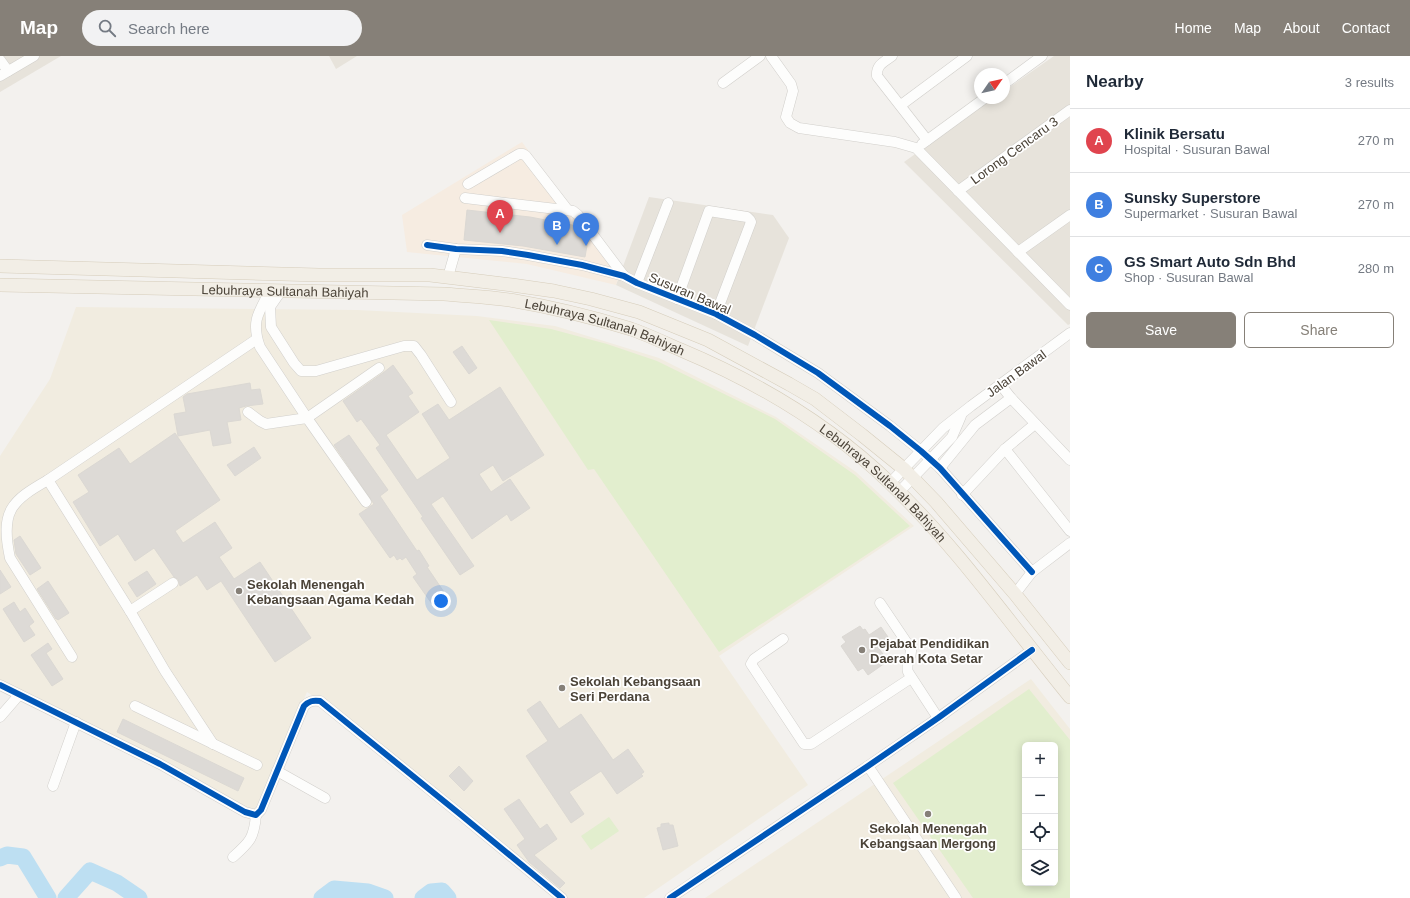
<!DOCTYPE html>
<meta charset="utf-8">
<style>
body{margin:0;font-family:Arial,sans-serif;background:#f2f2f3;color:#1f2937}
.controls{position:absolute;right:12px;bottom:12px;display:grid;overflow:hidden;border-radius:6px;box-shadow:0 2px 10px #0003}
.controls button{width:36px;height:36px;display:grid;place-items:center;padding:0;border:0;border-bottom:1px solid #e0e1e3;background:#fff;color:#1f2937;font:20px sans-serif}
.compass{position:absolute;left:974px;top:12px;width:36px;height:36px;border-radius:50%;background:#fff;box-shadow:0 2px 10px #0003;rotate:56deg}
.you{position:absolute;left:441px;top:545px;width:14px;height:14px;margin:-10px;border:3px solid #fff;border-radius:50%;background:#1a73e8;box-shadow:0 0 0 6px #1a73e833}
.badge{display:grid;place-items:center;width:26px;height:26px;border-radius:50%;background:#868078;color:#fff;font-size:13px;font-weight:700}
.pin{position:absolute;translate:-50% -33px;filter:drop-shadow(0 1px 2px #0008)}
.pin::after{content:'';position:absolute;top:21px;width:14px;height:12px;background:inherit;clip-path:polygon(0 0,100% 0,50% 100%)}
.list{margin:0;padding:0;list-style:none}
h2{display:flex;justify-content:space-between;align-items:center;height:52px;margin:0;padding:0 16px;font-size:17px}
h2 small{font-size:13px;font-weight:400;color:#747a83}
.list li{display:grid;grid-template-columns:26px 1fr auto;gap:12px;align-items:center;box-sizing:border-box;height:64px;padding:0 16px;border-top:1px solid #e0e1e3}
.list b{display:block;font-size:15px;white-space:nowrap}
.list p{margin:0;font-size:13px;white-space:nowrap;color:#747a83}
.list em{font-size:13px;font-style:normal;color:#747a83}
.actions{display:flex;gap:8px;padding:12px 16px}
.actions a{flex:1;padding:9px 0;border:1px solid #868078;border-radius:6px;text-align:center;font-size:14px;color:#868078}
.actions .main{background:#868078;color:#fff}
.icon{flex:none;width:22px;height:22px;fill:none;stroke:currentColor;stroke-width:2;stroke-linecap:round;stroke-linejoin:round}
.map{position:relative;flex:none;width:1070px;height:842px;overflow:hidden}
header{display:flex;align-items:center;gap:24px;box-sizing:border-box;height:56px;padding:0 20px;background:#868078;color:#fff}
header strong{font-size:19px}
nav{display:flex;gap:22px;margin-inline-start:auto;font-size:14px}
.search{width:280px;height:36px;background:#f2f2f3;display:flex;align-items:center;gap:10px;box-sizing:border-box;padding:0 14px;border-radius:22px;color:#747a83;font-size:15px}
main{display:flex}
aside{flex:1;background:#fff}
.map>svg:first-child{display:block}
.residential{fill:#e7e3db}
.commercial{fill:#f6ece1}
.education{fill:#f1ece0;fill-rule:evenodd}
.green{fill:#e2eece;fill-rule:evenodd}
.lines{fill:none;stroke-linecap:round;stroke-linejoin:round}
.river{stroke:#bddff2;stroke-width:17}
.building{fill:#dddad6;stroke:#dbd8d3}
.minor-casing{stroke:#d1cfcb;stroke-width:11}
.major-casing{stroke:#d6cdbb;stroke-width:14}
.minor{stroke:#fdfdfc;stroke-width:10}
.major{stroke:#f2eee6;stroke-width:13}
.cycleway-casing{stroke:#fff;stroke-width:8}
.cycleway{stroke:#0057b8;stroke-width:6}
.poi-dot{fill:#868078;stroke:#fff;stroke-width:1.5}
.labels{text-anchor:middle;stroke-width:3.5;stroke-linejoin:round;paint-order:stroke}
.street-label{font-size:13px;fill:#4b4338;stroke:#fff}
.poi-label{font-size:13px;font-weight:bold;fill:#4b4338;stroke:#fff;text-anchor:start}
</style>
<header>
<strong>Map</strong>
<div class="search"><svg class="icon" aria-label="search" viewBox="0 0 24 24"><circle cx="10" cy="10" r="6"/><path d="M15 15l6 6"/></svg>Search here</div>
<nav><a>Home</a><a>Map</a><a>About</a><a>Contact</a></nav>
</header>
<main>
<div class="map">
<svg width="1070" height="842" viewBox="0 0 1070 842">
<rect width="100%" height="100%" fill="#f3f1ee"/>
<g class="residential">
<polygon points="0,0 61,0 0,36"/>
<polygon points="329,0 357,0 336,13"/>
<polygon points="1054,0 1070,0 1070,268 1068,269 904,106 994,42 1004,42 1004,35"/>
<polygon points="649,141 773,159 789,182 748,290 616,229"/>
</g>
<polygon class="commercial" points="522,86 620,217 616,229 527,208 407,196 402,159"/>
<g class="education">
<polygon points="76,251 357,254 477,260 555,270 659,302 776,361 856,416 914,470 719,600 808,729 644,842 558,842 351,665 307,636 256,758 0,631 0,400 50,323"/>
<path d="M1031,623L1070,673V842H705ZM1025,689H1055V827H1025Z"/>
</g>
<g class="green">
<polygon points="489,264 551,273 607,288 657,305 775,363 855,419 910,470 719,596 594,413 588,414"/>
<path d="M1029,633L1070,684V842H973L893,727ZM1025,689H1055V827H1025Z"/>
<polygon points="609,761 619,775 591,794 581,780"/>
</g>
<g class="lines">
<g class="river">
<polyline points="0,802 7,799 23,801 48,842"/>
<polyline points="66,842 90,815 117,827 139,842"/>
<polyline points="322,842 334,833 368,836 385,842"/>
<polyline points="423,842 431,836 442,835 448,842"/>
</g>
</g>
<g class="building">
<polygon points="467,154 530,161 577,170 588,184 585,201 523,190 464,184"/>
<polygon points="462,290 477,312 469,318 453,296"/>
<polygon points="393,309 413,337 408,340 419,356 386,379 417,424 450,402 422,358 438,348 449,364 500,331 544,399 503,425 493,409 479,418 491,436 510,423 530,452 511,465 507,458 472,483 443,440 431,448 474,510 460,519 421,462 423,461 376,392 380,389 361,363 357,366 343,345 383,317"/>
<polygon points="250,327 251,334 260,333 263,348 246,350 239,352 241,364 227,366 231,387 213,390 210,374 178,380 174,358 186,356 183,341 187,338"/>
<polygon points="175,377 220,444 175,475 183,487 215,466 232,492 219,501 234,523 260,506 311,582 275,606 221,525 207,534 197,519 180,530 178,523 174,521 154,492 135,505 118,478 100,490 73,446 89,436 78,419 119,392 130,408"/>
<polygon points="349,379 388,434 380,440 417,495 419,494 429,510 427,511 446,539 432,548 413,521 417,518 406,501 402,504 400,502 397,504 394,499 390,502 359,458 374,448 334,389"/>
<polygon points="254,391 261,402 235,420 227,409"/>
<polygon points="20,480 41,512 30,519 16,498 14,484"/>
<polygon points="0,514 11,531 0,538"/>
<polygon points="147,515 156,528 137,541 128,527"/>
<polygon points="48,525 69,557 58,564 57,563 56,563 37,533"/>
<polygon points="14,546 20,556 25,552 34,566 29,570 35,579 24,586 3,553"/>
<polygon points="860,570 863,574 865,573 869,579 881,571 888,581 876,589 883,598 880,600 885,607 868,619 863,612 858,615 841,590 846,586 842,581"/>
<polygon points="48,587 52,593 46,597 63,623 52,630 31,599"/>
<polygon points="540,645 559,673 581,658 613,704 628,693 644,716 641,718 643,720 617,738 601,715 569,736 584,758 571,767 526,700 548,685 527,654"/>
<polygon points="123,663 244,722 238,735 117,676"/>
<polygon points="459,710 473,725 464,735 449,720"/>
<polygon points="519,743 540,773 547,768 557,783 534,799 565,827 560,832 529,806 517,789 525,783 504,753"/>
<polygon points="669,767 669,769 673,769 678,790 663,794 657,772 661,771 661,768"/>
</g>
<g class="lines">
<g class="minor-casing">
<g id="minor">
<polyline points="771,0 791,28 793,35 786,61 790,67 799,72 895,86 916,92 1070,249"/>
<path d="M892,0C884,6 876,9 877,20L927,84"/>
<polyline points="0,4 8,15"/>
<polyline points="0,20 34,0"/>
<polyline points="723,27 760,0"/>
<polyline points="1004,28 1042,0"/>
<polyline points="901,49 967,0"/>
<polyline points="922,88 985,42"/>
<polyline points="468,128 519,98 523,98 526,100 567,153"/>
<polyline points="958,135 1070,54"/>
<polyline points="465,142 573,155 578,159 624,220"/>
<polyline points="427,189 456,193 502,195 528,199 582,209 624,220 637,227 716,258 755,279 818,317 890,370 921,395 940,412 1032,516"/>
<polyline points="1018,196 1070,159"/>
<polyline points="448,221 456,193"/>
<polyline points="637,227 668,147"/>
<path d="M270,235C258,257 251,266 260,291L307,362L366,446"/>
<polyline points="281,235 270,251 271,271 294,307 301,315 316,315 404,290 414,290 421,299 451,346"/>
<polyline points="677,243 709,155 747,161 750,164 751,166 716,258"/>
<polyline points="1000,328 1011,342 1070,404"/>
<polyline points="248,356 260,365 266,368 307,362 379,312"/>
<polyline points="1005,393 1070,475"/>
<polyline points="940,412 975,369 1011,342"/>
<polyline points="48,424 130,555 165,615 213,688"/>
<polyline points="890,427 943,372 971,350 1070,277"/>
<polyline points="899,436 952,381 961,360"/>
<polyline points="962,439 1005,393 1035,368"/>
<polyline points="1015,538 1032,516 1070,487"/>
<path d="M880,547L911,593C912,601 905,607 908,616L938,662"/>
<polyline points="130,555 173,527"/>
<polyline points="783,583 754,603 751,608 804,688 811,688 911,622"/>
<path d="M72,601L10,502C0,455 11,445 48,424L257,283"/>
<path d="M0,629L160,708L245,756L256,759L261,754L304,650C309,645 313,644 320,645L461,759L562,842"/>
<polyline points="135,650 257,709"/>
<polyline points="0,661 19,639"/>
<polyline points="868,710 956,842"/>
<polyline points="277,715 325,742"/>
<polyline points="53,730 76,666"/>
<path d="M233,801C250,786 254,782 256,759"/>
<polyline points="670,842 868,710 938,662 1032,594"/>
</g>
</g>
<g class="major-casing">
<g id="major">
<polyline points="0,210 319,219 430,219 512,229 554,235 591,243 639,256 708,284 789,328 815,343 862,379 904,413 936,446 1015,538 1070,607"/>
<path id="s1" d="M0,229L444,238C466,240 488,241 510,244C551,251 592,261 631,273C648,279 665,287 681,294C757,326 831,370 890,427C958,492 1011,569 1070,641"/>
</g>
</g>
<use href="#minor" class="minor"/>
<use href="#major" class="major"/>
<g class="cycleway-casing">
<g id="cycleway">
<polyline points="427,189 456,193 502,195 528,199 582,209 624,220 637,227 716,258 755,279 818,317 890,370 921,395 940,412 1032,516"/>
<path d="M0,629L160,708L245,756L256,759L261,754L304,650C309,645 313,644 320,645L461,759L562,842"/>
<polyline points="670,842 868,710 938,662 1032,594"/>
</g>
</g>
<use href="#cycleway" class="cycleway"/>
</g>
<g class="poi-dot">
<circle cx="239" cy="535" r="4"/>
<circle cx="862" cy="594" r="4"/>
<circle cx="562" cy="632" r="4"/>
<circle cx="928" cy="758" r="4"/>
</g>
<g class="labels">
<g class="street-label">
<text transform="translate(1014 94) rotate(-36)" y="5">Lorong Cencaru 3</text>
<text dy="5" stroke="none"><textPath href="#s1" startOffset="285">Lebuhraya Sultanah Bahiyah</textPath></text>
<text transform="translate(690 237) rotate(23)" y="5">Susuran Bawal</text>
<text dy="5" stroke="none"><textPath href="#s1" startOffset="609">Lebuhraya Sultanah Bahiyah</textPath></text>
<text transform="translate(1016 317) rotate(-36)" y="5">Jalan Bawal</text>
<text dy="5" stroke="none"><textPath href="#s1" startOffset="933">Lebuhraya Sultanah Bahiyah</textPath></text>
</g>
<g class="poi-label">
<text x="247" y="533">Sekolah Menengah<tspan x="247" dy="15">Kebangsaan Agama Kedah</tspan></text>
<text x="870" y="592">Pejabat Pendidikan<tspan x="870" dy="15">Daerah Kota Setar</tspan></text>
<text x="570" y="630">Sekolah Kebangsaan<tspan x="570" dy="15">Seri Perdana</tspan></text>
<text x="928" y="777" text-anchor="middle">Sekolah Menengah<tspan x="928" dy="15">Kebangsaan Mergong</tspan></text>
</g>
</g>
</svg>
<div class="controls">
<button>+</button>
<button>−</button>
<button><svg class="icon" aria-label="locate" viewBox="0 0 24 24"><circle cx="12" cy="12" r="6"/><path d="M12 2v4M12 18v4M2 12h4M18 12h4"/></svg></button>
<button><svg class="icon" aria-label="layers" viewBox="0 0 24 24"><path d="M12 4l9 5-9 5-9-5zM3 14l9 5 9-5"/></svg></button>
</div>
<svg class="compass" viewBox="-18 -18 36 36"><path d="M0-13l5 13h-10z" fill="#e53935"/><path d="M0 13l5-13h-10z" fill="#747a83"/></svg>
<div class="you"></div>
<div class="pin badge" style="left:500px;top:177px;background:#e0444e">A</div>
<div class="pin badge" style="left:557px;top:189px;background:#3f7fe0">B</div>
<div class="pin badge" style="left:586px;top:190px;background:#3f7fe0">C</div>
</div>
<aside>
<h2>Nearby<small>3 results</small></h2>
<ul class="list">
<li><span class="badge" style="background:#e0444e">A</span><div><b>Klinik Bersatu</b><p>Hospital · Susuran Bawal</p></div><em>270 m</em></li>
<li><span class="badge" style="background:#3f7fe0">B</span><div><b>Sunsky Superstore</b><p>Supermarket · Susuran Bawal</p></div><em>270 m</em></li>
<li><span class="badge" style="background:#3f7fe0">C</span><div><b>GS Smart Auto Sdn Bhd</b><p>Shop · Susuran Bawal</p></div><em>280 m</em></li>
</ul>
<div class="actions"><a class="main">Save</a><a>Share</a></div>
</aside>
</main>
